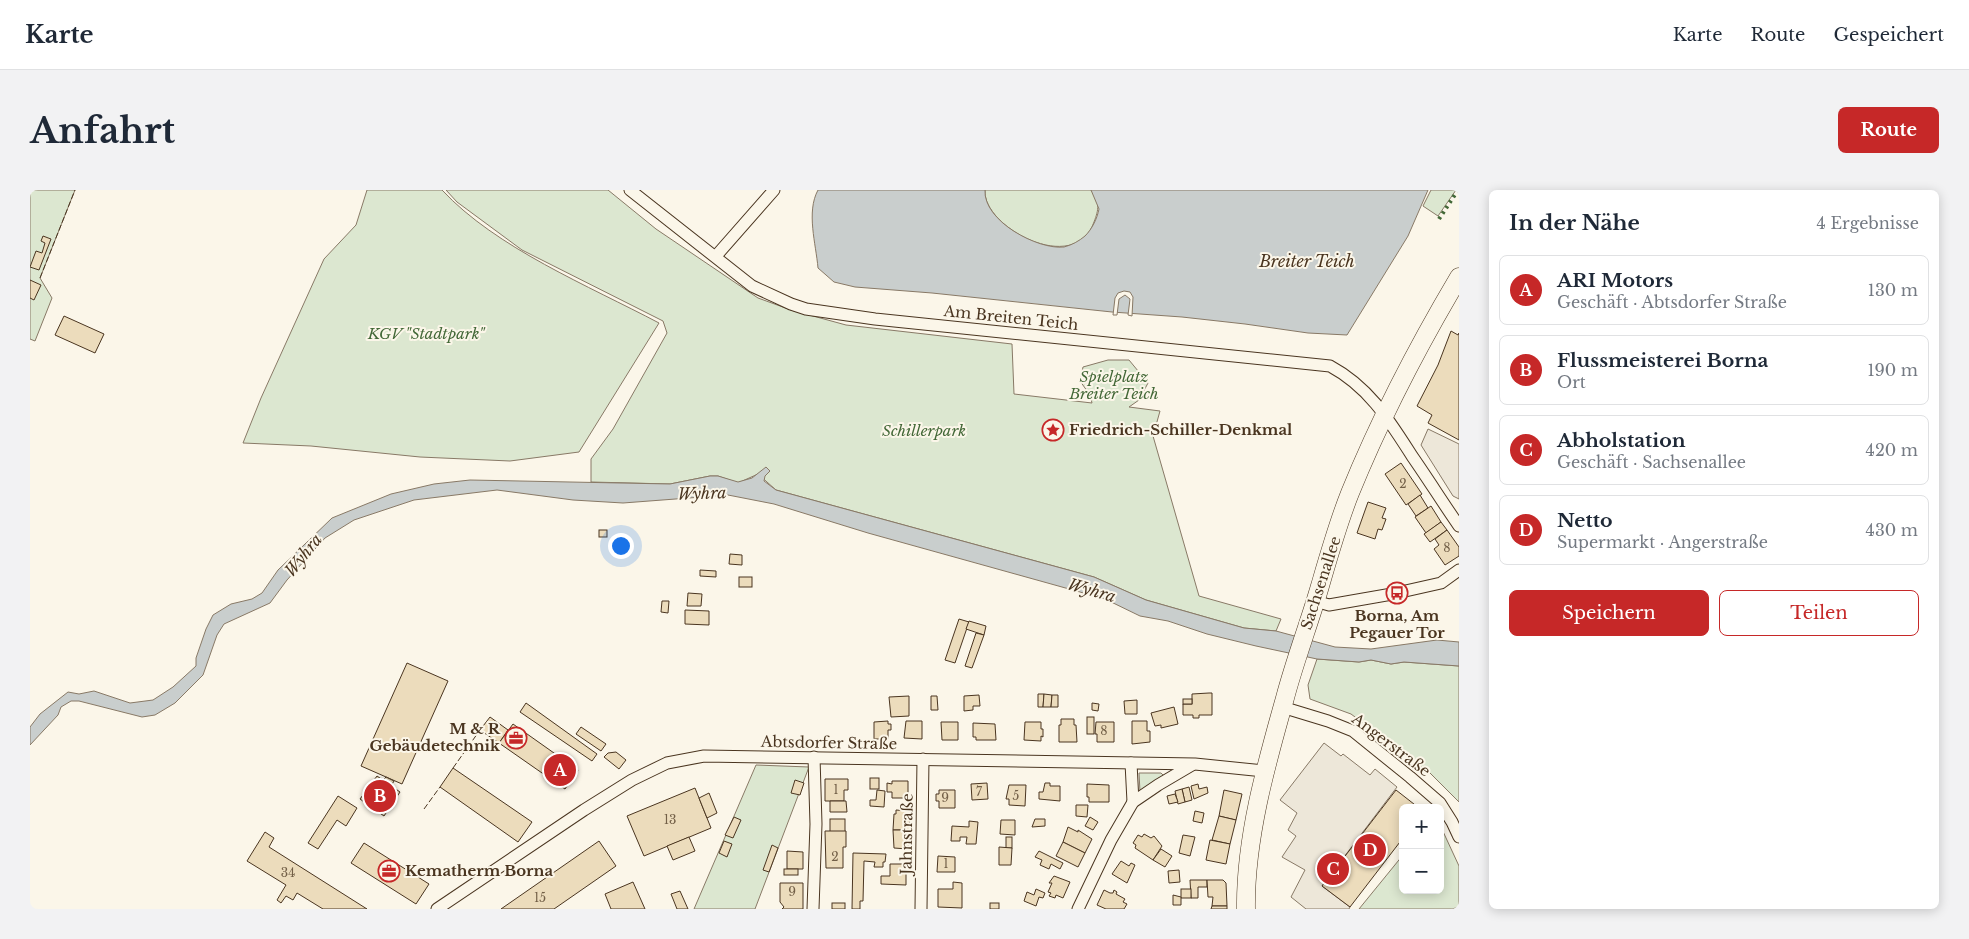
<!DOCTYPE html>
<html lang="de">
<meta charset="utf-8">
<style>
body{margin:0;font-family:"Libre Baskerville",serif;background:#f2f2f3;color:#1f2937}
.controls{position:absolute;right:15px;bottom:15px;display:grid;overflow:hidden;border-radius:8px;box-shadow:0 2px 12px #0003}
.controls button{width:45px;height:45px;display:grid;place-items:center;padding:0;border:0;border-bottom:1px solid #e0e1e3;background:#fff;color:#1f2937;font:25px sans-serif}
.you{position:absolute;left:590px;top:355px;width:18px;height:18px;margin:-12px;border:4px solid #fff;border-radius:50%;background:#1a73e8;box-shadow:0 0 0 8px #1a73e833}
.badge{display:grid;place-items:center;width:32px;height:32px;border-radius:50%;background:#c62828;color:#fff;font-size:16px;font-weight:700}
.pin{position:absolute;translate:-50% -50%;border:2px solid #fff;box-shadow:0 1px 5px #0006}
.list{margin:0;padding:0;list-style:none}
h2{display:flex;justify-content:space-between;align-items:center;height:65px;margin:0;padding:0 20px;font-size:21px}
h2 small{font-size:16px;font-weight:400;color:#747a83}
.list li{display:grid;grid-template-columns:32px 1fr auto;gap:15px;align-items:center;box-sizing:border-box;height:70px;margin:0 10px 10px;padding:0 10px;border:1px solid #e0e1e3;border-radius:8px}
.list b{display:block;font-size:19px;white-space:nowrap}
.list p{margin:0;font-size:16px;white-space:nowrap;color:#747a83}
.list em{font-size:16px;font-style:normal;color:#747a83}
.actions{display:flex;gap:10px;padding:15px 20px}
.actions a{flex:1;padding:11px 0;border:1px solid #c62828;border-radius:8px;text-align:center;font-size:18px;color:#c62828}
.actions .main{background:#c62828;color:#fff}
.map{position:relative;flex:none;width:1429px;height:719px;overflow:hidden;border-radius:8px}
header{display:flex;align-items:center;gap:30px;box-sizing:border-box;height:70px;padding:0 25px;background:#fff;border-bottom:1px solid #e0e1e3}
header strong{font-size:24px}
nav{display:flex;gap:28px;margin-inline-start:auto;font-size:18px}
.intro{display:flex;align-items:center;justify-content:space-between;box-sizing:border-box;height:120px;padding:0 30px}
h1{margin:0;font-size:35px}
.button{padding:12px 22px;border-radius:8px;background:#c62828;color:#fff;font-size:18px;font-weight:700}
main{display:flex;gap:30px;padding:0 30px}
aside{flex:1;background:#fff;border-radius:8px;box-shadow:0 2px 12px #0003}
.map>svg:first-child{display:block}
.green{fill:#dce7d0;stroke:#887966}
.parking{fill:#ede7d9;stroke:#887966}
.water{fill:#c9cecd;stroke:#887966}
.pier{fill:#fbf6e9;stroke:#887966}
.building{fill:#ecdcbc;stroke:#4a3520}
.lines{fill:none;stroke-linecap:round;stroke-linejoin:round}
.street-casing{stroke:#4a3520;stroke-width:13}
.primary-casing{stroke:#4a3520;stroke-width:19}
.street{stroke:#fbf6e9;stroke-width:11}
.primary{stroke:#fbf6e9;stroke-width:18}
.hedge{stroke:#436837;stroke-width:4;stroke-dasharray:2.5 4;stroke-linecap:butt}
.fence{stroke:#4a3520;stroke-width:1;stroke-dasharray:6 2.5;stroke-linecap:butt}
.labels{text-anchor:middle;stroke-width:4;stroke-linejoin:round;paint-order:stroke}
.number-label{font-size:12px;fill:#725f47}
.street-label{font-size:15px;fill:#4a3520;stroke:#fbf6e9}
.park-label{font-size:15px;font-style:italic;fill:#436837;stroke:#fbf6e9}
.poi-label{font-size:15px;font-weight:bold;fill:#4a3520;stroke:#fbf6e9;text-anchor:start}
.water-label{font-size:16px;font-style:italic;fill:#4a3520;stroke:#fbf6e9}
</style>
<header>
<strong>Karte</strong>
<nav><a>Karte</a><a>Route</a><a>Gespeichert</a></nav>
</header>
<div class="intro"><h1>Anfahrt</h1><a class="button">Route</a></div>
<main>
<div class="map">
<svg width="1429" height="719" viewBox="0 0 1429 719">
<rect width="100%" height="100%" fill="#fbf6e9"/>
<g class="green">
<polygon points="0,0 45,0 10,88 22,108 5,151 0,149"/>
<path d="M337,0H412C466,58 559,96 629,133L549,262L480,271L390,267L281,256L213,253L231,208L294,69L326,35Z"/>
<polygon points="416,0 578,0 626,39 728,108 761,120 816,135 982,154 984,204 1062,213 1060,205 1050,191 1053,177 1078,170 1099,170 1118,193 1109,210 1099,217 1130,221 1123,246 1169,406 1251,429 1246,441 1214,438 1116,410 1064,387 746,300 728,284 708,293 688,286 680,286 640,294 561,292 561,269 583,239 637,143 633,131 492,60 427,12"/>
<path d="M955,0H1061C1070,12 1069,19 1064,32C1045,87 952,37 955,0Z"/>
<polygon points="1401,0 1426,0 1408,26 1393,16"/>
<polygon points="1287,469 1329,472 1341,470 1361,474 1374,472 1429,476 1429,612 1400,583 1321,524 1280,509 1278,495"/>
<polygon points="726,575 779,577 725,719 664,719"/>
<polygon points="1109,583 1131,583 1133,585 1133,587 1110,602"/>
<polygon points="1410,635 1429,676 1429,717 1422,719 1329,719 1373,665 1373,700 1410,700"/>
</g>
<g class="parking">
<polygon points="1398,239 1429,254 1429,309 1423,306 1391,255"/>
<polygon points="1294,553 1311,566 1313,564 1340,585 1345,579 1367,597 1292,696 1320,717 1319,719 1276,719 1261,707 1275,680 1252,667 1266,646 1258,640 1267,623 1250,610"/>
</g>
<g class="water">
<path d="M788,0H955C953,31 1008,60 1034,57C1042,55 1049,51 1055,46C1062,39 1067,29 1069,19L1061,0H1398L1378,46L1317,145L1278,143L1215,134L1152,127L1082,122L902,103L825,97L804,92L788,78C786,54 776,22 788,0Z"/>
<polygon points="736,277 740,281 735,286 734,291 746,300 1064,387 1116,410 1214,438 1246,441 1305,457 1341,459 1407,450 1429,452 1429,476 1374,472 1361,474 1341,470 1329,472 1287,469 1226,456 1177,444 1138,431 1110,426 1075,409 838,343 744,314 698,305 593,313 543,310 467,300 384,310 324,330 295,348 257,390 240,413 194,434 187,445 173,485 145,513 125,525 112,527 49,511 41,511 31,517 28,525 0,555 0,537 10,524 38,502 49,504 64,501 100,513 123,510 143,497 166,476 166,468 176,439 183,425 201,414 222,409 232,403 248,380 302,328 361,304 404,294 440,290 640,294 680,286 688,286 708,292 722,288"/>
</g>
<polygon class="pier" points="1094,101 1100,102 1103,107 1102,126 1098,125 1100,109 1095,105 1089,109 1087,125 1083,125 1085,108 1088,103"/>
<g class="building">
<polygon points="13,46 21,49 9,80 0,77 6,61 12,63 15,53 11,51"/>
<polygon points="0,90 11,95 4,110 0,108"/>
<polygon points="34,126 74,144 65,163 25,145"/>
<polygon points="1421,141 1428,145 1429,143 1429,250 1398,233 1402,225 1387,216 1408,175"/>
<polygon points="1371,273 1392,304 1376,315 1355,284"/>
<polygon points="1390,305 1398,318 1386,326 1378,314"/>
<polygon points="1338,312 1356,318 1352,328 1356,329 1352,340 1348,339 1345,349 1327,343"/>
<polygon points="1401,316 1411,332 1396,343 1385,327"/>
<polygon points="1411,332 1417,340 1400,352 1394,344"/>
<rect x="569" y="340" width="8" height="7"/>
<polygon points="1417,340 1429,357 1429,366 1415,375 1404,359 1409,355 1405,349"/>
<polygon points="700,364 712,365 712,375 699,374"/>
<polygon points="670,380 686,381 686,387 670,386"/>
<rect x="709" y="387" width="13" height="10"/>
<polygon points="658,403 672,404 671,416 657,416"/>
<polygon points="632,411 639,411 638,423 631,422"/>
<polygon points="655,420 679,421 679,435 655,434"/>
<polygon points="929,429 939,432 925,473 915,470"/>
<polygon points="939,431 956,436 954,445 936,439"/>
<polygon points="946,443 954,445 942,478 935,476"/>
<polygon points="377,473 418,491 372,594 331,576"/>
<polygon points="1179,503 1182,503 1182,525 1169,525 1169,528 1163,528 1163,525 1153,525 1153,514 1162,514 1162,504"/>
<polygon points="1008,504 1014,504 1013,517 1008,517"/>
<polygon points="1014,504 1022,505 1021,517 1013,517"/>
<polygon points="949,505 950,516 943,516 943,520 934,521 934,506"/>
<polygon points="1022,505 1028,505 1028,517 1021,517"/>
<polygon points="879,506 879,526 861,527 859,507"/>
<polygon points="901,506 907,506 908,520 901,520"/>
<rect x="1153" y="509" width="9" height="5"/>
<polygon points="1107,510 1107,524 1095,524 1094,511"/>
<polygon points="496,513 567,564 562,571 490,522"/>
<polygon points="1062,513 1069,514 1068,521 1062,520"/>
<polygon points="1144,517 1148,534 1131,538 1131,535 1125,536 1121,523"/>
<polygon points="460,527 478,540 469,553 450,540"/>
<rect x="1057" y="527" width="7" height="17"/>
<polygon points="1031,529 1044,529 1044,535 1046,535 1047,552 1029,552 1029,535 1031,535"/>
<polygon points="858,531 858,534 861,534 861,540 858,540 858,549 844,549 844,532"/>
<polygon points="876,531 892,531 892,549 874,548"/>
<polygon points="1102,531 1117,531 1117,541 1120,541 1120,552 1102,554"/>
<polygon points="911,532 928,532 928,550 912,550"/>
<polygon points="995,532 1011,532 1011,539 1013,539 1013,547 1011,546 1011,551 994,550"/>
<polygon points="1066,532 1084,532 1084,552 1067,552 1067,544 1065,544"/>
<polygon points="943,533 965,534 966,550 946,550 946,547 943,547"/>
<polygon points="483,534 548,580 535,599 469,553"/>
<polygon points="551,537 576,554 571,561 546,544"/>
<polygon points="586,562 596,570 589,579 574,567 578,563"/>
<polygon points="423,578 502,632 488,652 410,597"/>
<polygon points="347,586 370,602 354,626 330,609"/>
<polygon points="356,587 364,591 361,596 353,590"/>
<rect x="840" y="588" width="9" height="11"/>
<polygon points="795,589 818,589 818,600 814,600 814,611 795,611"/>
<polygon points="765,590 774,593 770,605 761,603"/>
<polygon points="862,591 878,591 878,608 862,608 862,602 857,602 857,593 862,594"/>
<polygon points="957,593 958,609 942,610 941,594"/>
<polygon points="1015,593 1020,593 1020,596 1030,596 1030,611 1009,609 1009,602 1013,602"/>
<polygon points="1057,594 1079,595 1079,612 1059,612 1059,607 1057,607"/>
<polygon points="1168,594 1169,599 1177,597 1178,603 1164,609 1161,596"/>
<polygon points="979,595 996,595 995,616 979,615 979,609 976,609"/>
<polygon points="1159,597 1162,610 1155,612 1152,599"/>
<polygon points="665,598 681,638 614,666 597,626"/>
<polygon points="1152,599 1155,612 1148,614 1145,601"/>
<polygon points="847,600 855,601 854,617 840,616 840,610 846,610"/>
<polygon points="909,600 925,600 925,618 909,618 909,611 906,611 906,604 909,604"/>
<polygon points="1194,600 1212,604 1206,630 1189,626"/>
<polygon points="1366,600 1389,618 1373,618 1373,648 1320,717 1292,696"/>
<polygon points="679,603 687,623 677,628 669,608"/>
<polygon points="1145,604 1148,612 1139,614 1137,606"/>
<polygon points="308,606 327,618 316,636 307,630 288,659 278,653"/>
<polygon points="800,611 816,611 817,622 800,622"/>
<polygon points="1046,615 1058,615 1057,627 1046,626"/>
<polygon points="866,620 879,621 880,640 863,640 864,624 866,624"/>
<polygon points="1165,621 1174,623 1172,633 1163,631"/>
<polygon points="1189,626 1206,630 1200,654 1182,650"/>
<polygon points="704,627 711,630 703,648 695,645"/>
<polygon points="1060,627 1068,632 1063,640 1055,636"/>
<rect x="800" y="629" width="15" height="13"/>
<polygon points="1005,629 1015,629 1015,636 1002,637"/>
<polygon points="971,630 985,630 985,645 970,644"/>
<polygon points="939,631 948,632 946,654 936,654 937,647 930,647 930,651 921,651 922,636 939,637"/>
<polygon points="1038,637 1048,642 1048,640 1062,649 1055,663 1033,652"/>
<polygon points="863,640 880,640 878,659 864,658"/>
<polygon points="795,641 816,641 816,657 813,657 813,678 796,678"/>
<polygon points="235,642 244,648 239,657 337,719 293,719 267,703 263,710 256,706 251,713 247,710 256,695 217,671"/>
<polygon points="1114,644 1121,648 1124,646 1132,656 1123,670 1105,658 1106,655 1103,653 1108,645 1112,647"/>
<polygon points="1153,645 1165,647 1160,666 1149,663"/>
<polygon points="659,647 665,661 643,670 637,656"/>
<rect x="976" y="647" width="6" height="11"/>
<polygon points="1180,650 1200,654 1196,674 1176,670"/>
<polygon points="569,651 586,676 524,719 471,719"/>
<polygon points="694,651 702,654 697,667 689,663"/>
<polygon points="1033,652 1055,663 1048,677 1026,666"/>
<polygon points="334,653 399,694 386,714 321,673"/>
<polygon points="742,655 748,658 739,682 733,680"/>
<polygon points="969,657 982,658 981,675 969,675"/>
<polygon points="1131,659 1142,666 1135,677 1123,670"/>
<polygon points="757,661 773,662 773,679 757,679"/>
<polygon points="1009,661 1033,673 1030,679 1021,674 1019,679 1010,675 1012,670 1005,667"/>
<polygon points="823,663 856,664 855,672 853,672 853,677 844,677 845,672 834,671 833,711 830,711 830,719 822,719"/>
<polygon points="908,666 925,667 925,682 907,682"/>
<polygon points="1091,671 1099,676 1101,673 1105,675 1097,693 1082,684"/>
<polygon points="860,674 873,674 873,678 876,678 876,695 851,694 851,686 860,686"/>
<rect x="754" y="679" width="14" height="6"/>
<polygon points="1149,680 1150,692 1139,693 1138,681"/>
<polygon points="1024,686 1040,692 1033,708 1026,705 1025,708 1019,706 1021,703 1018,702 1022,693 1019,693"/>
<polygon points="1160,690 1177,690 1177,697 1168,697 1168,708 1161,708"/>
<polygon points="1177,690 1193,690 1196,693 1197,716 1182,716 1183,707 1178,707"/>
<polygon points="603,692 615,719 581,719 575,704"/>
<polygon points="923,692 932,693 932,718 908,717 908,699 923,699"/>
<polygon points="750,693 773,693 773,719 752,719 754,717 750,712"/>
<polygon points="1006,699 1015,703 1013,708 1009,707 1006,716 994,711 997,702 1004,705"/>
<rect x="1151" y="699" width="10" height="9"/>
<polygon points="1074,700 1080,703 1083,703 1084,700 1087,702 1086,704 1095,709 1093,712 1097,714 1094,719 1076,719 1067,715"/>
<polygon points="650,701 658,719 647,719 641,704"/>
<polygon points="1143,705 1151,707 1151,715 1143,715"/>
<rect x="802" y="713" width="13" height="6"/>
<rect x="960" y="713" width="9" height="6"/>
<polygon points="1182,716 1197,716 1197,719 1181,719"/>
</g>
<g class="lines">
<g class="street-casing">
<g id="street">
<path d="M600,0L722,96L761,114L776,119L845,129L1300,176C1339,197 1359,230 1382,266C1398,289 1413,313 1429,336"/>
<polyline points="686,66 744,0"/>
<polyline points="1285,411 1299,415 1362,404 1411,393 1429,380"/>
<polyline points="1252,517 1298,531 1323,541 1380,587 1410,613 1422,632 1429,647"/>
<polyline points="1101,573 1103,612"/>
<polyline points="407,719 554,620 602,590 637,573 674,566 1165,574 1234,581"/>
<polyline points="783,719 786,634 784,567"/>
<polyline points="891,719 893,569"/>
<polyline points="1048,719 1081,650 1103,612 1128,595 1162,575"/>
</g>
</g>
<g class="primary-casing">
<path id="primary" d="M1216,719C1215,649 1236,575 1255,508C1265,470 1279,434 1290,396C1299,365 1308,333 1320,303C1350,229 1388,156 1429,87"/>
</g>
<use href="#street" class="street"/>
<use href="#primary" class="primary"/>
<polyline class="hedge" points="1409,29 1428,0"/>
<g class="fence">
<polyline points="10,88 45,0"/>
<polyline points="423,578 450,540"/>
<polyline points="394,619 410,597"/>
</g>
</g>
<defs>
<g id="sight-ring" transform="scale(1.125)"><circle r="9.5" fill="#fbf6e9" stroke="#c62828" stroke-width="1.5"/><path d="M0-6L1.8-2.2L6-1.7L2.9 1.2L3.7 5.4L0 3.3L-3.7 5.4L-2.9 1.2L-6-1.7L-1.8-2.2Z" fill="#c62828"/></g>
<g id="bus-ring" transform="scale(1.125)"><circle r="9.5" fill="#fbf6e9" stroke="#c62828" stroke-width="1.5"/><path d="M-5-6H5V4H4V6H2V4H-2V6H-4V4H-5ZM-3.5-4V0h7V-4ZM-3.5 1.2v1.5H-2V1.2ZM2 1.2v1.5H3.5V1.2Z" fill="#c62828"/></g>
<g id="office-ring" transform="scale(1.125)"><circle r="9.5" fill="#fbf6e9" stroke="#c62828" stroke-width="1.5"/><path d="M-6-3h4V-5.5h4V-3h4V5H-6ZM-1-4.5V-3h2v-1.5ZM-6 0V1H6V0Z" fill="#c62828"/></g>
</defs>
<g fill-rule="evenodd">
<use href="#sight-ring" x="1023" y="240"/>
<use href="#bus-ring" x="1367" y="403"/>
<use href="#office-ring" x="486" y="548"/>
<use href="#office-ring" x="359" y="681"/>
</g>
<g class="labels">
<g class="number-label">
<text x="1373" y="298">2</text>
<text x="1417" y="362">8</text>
<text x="1074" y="545">8</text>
<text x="806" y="604">1</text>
<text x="949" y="606">7</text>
<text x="986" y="610">5</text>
<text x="915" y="612">9</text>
<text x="640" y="634">13</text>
<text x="805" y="671">2</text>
<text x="916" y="678">1</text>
<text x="258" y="687">34</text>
<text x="762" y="706">9</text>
<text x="510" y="712">15</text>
</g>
<g class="street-label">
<text transform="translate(981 128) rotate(6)" y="5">Am Breiten Teich</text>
<text transform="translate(1291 393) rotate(-72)" y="5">Sachsenallee</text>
<text transform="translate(799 553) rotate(1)" y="5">Abtsdorfer Straße</text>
<text transform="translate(1361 555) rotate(37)" y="5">Angerstraße</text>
<text transform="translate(877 644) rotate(-89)" y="5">Jahnstraße</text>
</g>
<g class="park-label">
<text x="396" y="149">KGV "Stadtpark"</text>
<text x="1084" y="192">Spielplatz<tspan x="1084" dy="17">Breiter Teich</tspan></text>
<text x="894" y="246">Schillerpark</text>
</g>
<g class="poi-label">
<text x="1039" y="245">Friedrich-Schiller-Denkmal</text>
<text x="1367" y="431" text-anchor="middle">Borna, Am<tspan x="1367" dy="17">Pegauer Tor</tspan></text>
<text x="470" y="544" text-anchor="end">M &amp; R<tspan x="470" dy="17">Gebäudetechnik</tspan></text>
<text x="375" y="686">Kematherm Borna</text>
</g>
<g class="water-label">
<text x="1277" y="77">Breiter Teich</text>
<text transform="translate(672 303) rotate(-2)" y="6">Wyhra</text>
<text transform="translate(273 365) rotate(-51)" y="6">Wyhra</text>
<text transform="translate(1062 400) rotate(16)" y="6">Wyhra</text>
</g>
</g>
</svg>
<div class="controls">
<button>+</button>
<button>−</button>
</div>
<div class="you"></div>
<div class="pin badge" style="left:530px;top:580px">A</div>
<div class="pin badge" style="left:350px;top:606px">B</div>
<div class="pin badge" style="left:1303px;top:679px">C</div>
<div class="pin badge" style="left:1340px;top:660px">D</div>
</div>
<aside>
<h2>In der Nähe<small>4 Ergebnisse</small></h2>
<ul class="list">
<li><span class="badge">A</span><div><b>ARI Motors</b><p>Geschäft · Abtsdorfer Straße</p></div><em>130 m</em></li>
<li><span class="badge">B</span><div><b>Flussmeisterei Borna</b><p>Ort</p></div><em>190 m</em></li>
<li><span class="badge">C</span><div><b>Abholstation</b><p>Geschäft · Sachsenallee</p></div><em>420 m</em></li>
<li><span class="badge">D</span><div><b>Netto</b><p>Supermarkt · Angerstraße</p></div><em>430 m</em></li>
</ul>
<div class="actions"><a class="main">Speichern</a><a>Teilen</a></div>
</aside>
</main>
